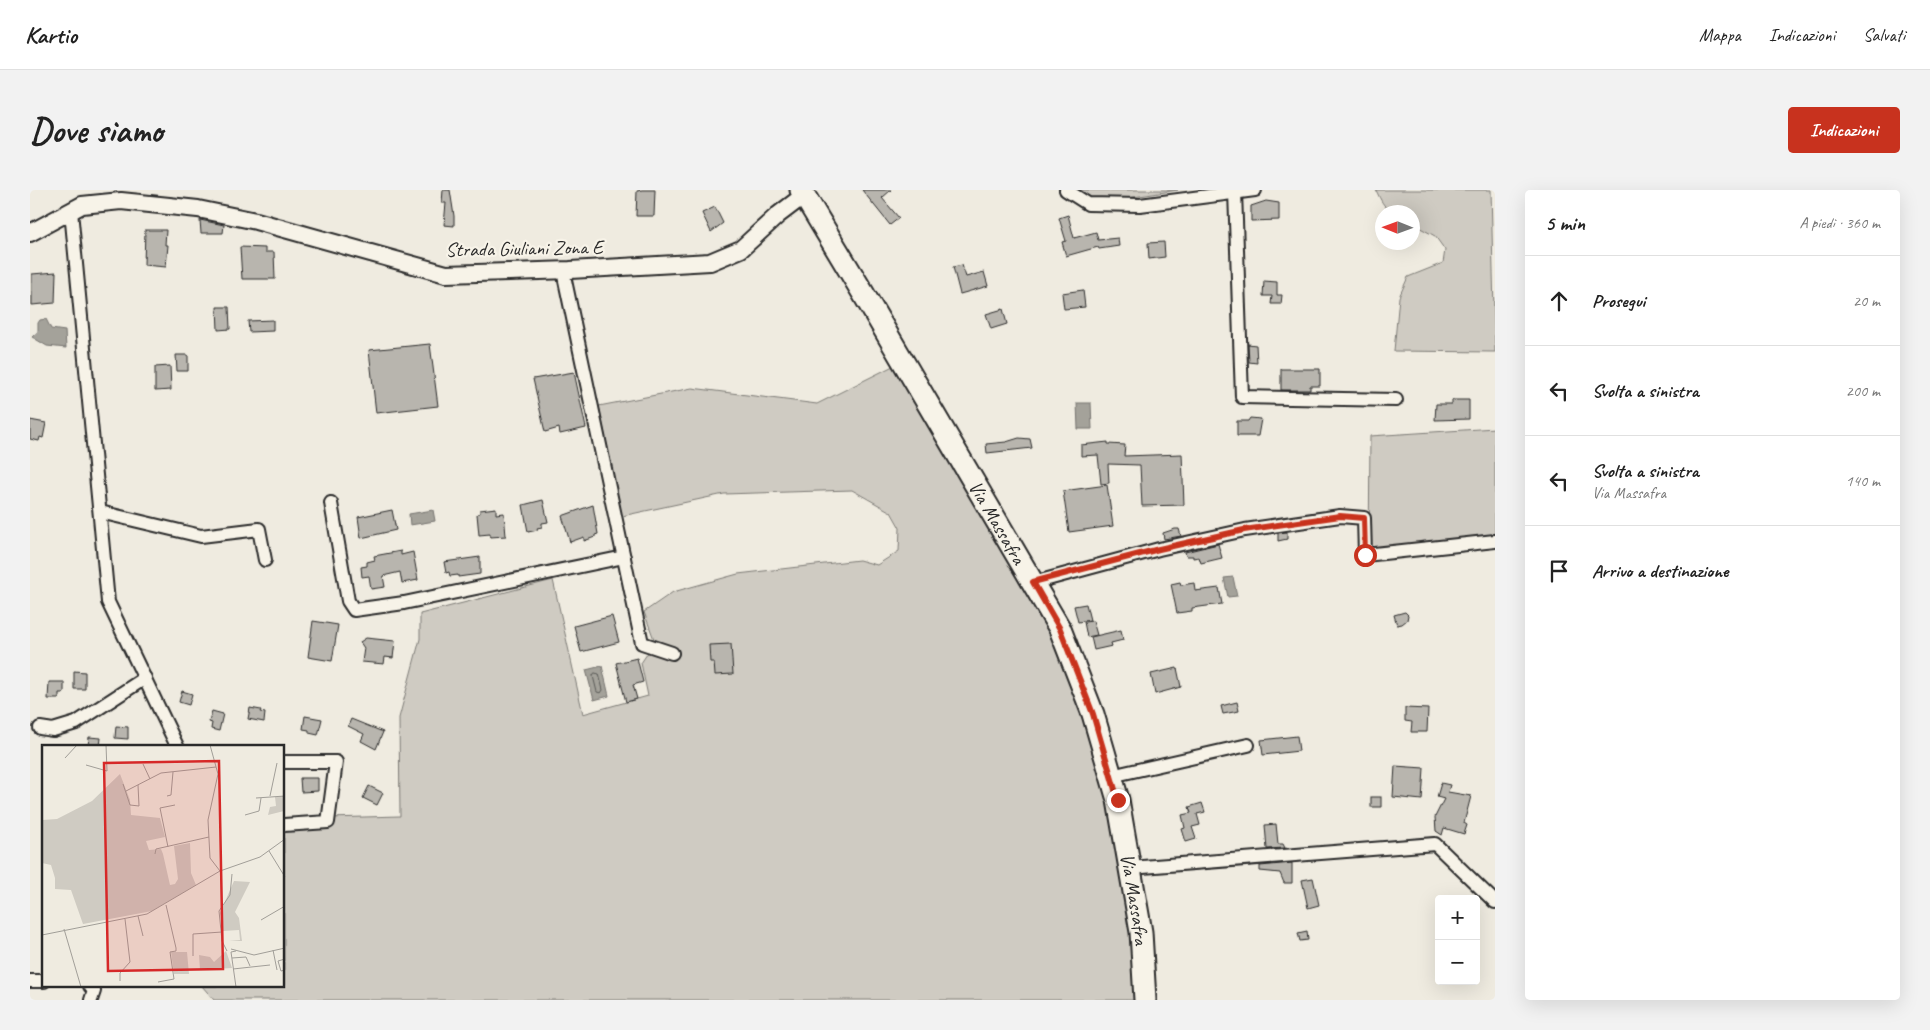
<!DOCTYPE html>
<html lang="it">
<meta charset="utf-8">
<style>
body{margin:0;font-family:Caveat,sans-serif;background:#f2f2f2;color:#222}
.controls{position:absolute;right:15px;bottom:15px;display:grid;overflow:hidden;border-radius:5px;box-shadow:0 5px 20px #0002}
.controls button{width:45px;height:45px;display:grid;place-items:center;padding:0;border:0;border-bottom:1px solid #e0e0e0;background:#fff;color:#222;font:25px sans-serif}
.compass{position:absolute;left:1345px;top:15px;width:45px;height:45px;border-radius:50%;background:#fff;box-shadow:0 5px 20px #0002;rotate:271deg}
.stop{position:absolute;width:15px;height:15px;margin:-11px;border:4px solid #c8321e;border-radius:50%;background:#fff}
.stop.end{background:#c8321e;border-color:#fff;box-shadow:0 1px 5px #0008}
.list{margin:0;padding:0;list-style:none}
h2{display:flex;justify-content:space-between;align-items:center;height:65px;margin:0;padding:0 20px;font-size:21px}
h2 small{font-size:16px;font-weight:400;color:#767676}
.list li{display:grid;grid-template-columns:32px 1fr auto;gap:15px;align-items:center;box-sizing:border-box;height:90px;padding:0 20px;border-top:1px solid #e0e0e0}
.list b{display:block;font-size:19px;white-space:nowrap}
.list p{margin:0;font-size:16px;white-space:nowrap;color:#767676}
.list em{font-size:16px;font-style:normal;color:#767676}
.icon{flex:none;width:28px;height:28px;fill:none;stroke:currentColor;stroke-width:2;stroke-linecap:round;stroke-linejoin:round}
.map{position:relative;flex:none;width:1465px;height:810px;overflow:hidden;border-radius:5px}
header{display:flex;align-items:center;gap:30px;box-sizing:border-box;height:70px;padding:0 25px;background:#fff;border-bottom:1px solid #e0e0e0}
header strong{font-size:24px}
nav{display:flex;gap:28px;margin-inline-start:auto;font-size:18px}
.intro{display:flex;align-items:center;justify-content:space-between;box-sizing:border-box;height:120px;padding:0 30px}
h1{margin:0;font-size:35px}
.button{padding:12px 22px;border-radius:5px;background:#c8321e;color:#fff;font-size:18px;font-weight:700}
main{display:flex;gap:30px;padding:0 30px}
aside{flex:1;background:#fff;border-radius:5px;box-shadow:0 5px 20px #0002}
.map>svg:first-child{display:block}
.green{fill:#cfcbc2;stroke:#7d7b76}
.water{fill:#a4a29a;stroke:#74726e}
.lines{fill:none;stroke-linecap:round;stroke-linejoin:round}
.shore{stroke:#5b5b57;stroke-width:1}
.building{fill:#b8b5ae;stroke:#2b2b2b}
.minor-casing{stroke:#2b2b2b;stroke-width:16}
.tertiary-casing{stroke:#2b2b2b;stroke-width:20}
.primary-casing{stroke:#2b2b2b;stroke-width:25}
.minor{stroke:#f7f3e8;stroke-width:12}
.tertiary{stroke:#f7f3e8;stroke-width:16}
.primary{stroke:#f7f3e8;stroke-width:21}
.route{stroke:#c8321e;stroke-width:6}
.labels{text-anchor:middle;stroke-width:4.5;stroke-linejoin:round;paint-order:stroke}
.street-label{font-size:20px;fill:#2b2b2b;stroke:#f7f3e8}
.inset-road{fill:none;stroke:#a19e98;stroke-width:1}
.view{fill:#d62828;fill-opacity:0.15;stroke:#d62828;stroke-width:2.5}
.inset-edge{fill:none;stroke:#2b2b2b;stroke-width:2.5}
</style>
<header>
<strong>Kartio</strong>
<nav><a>Mappa</a><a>Indicazioni</a><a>Salvati</a></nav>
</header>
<div class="intro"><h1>Dove siamo</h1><a class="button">Indicazioni</a></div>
<main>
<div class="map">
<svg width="1465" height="810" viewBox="0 0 1465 810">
<rect width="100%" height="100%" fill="#efebe0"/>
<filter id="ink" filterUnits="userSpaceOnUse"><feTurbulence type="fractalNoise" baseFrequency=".02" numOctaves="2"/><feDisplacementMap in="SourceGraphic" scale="10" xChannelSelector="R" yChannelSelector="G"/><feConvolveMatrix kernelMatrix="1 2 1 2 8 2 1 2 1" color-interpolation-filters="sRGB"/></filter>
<g filter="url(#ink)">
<g class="green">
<polygon points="1032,0 1148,0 1071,12"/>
<path d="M1346,0H1461L1465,162L1364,161L1369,107L1378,87L1413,73L1415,60L1405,46L1383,34L1382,22C1358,22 1356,22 1346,0Z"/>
<polygon points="865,175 1000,400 1045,490 1078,604 1109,793 1110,810 184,810 172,796 254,796 254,633 264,629 370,626 369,528 390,449 390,424 523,390 553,524 618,506 611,473 625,452 614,422 643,402 708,384 829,370 847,375 869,361 870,338 861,322 822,300 694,304 592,326 569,216 662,198 787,214"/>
<polygon points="1465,238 1465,348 1339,362 1340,246"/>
</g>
<g class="water">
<polygon points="16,129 21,139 35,141 36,158 17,156 2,147 8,141 8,133 10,130"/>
<polygon points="1047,213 1061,213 1062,239 1048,239"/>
<polygon points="403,320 405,331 380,335 379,324"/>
<polygon points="1203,387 1207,406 1198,407 1194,388"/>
<polygon points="572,476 579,506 564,510 556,480"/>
</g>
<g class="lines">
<polygon class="shore" points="565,483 569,484 573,500 571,503 567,502 563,486"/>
</g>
<g class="building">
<polygon points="413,0 420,0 424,26 424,36 414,35 416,13 412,13"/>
<polygon points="612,0 625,0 624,26 606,26 607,1"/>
<polygon points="832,0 861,0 852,8 869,28 860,35"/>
<polygon points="1236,11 1249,13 1249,30 1221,31 1221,16"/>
<polygon points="685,17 693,33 681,42 672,23"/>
<polygon points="1038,25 1044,48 1066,42 1068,50 1088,48 1089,56 1069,59 1068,57 1036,66 1032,52 1036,51 1029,28"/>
<polygon points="170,30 194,35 193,43 171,43"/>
<polygon points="115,40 136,40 135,55 138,55 136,77 114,75"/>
<polygon points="1134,52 1135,67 1119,69 1118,53"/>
<polygon points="210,57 235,58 235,62 244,62 245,89 212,89"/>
<polygon points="932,75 936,87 954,82 958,96 930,104 923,77"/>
<polygon points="26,82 25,113 2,115 2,84"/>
<polygon points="1234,91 1247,92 1247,105 1252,105 1251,114 1241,114 1242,106 1233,106"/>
<polygon points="1053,100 1055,117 1034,119 1032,103"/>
<polygon points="187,117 199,117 200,139 188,140"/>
<polygon points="973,119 977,134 961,139 956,124"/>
<polygon points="243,130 243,141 219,142 218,131"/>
<polygon points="400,154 408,216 346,223 339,160"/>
<polygon points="1218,154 1226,155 1227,173 1219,172"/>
<polygon points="146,165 158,165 158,181 147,181"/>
<polygon points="140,176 141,200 125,201 125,177"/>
<polygon points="1251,179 1290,179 1290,196 1280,196 1280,200 1251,200"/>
<polygon points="544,182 556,238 530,244 529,238 515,242 503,189"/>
<polygon points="1422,210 1439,210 1439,229 1405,230 1406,214 1422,214"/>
<polygon points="1220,228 1231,229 1228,246 1207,246 1207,231 1218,231"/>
<polygon points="0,230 16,233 13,248 10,247 9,251 0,249"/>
<polygon points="989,248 1000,249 1002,258 957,263 956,254 976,252"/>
<polygon points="1078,252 1078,254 1095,255 1094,266 1152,264 1154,315 1112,316 1110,275 1078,274 1079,293 1071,294 1068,265 1051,266 1051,255"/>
<polygon points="1077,295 1083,336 1039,342 1033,301"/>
<polygon points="513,310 518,332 512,333 512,337 507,338 508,340 498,342 493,315"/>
<polygon points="563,315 568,344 565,345 565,347 554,351 554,347 540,352 532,326"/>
<polygon points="466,318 466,324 474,323 476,346 460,347 460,344 449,345 447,324 450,323 450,320"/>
<polygon points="362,320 366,340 331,348 328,327"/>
<polygon points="1145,339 1149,339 1151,346 1134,349 1133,343"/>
<polygon points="1257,342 1257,349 1248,351 1248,343"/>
<polygon points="1188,354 1192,368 1171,373 1169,367 1163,368 1163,366 1156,366 1155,362"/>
<polygon points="371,361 371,365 383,362 388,390 372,393 370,382 353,386 355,397 341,399 339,386 332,387 331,377 337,376 337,372 345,370 344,366"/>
<polygon points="450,367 450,384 428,387 428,385 420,386 419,382 416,383 414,372"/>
<polygon points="1150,392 1151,395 1164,393 1165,401 1189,398 1192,414 1162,418 1162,421 1147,423 1141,394"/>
<polygon points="1056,414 1060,430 1048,432 1044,416"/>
<polygon points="1375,422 1378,425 1377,430 1372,434 1367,435 1364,425"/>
<polygon points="582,426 589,452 551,462 544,436"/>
<polygon points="283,431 308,435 302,471 278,467"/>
<polygon points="1063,431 1067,445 1057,447 1054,432"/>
<polygon points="1091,440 1093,450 1081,453 1082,456 1064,460 1061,447"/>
<polygon points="336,448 365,451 363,468 355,467 354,474 332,472 334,458 330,452"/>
<polygon points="701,454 703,484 685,485 684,472 680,472 679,455"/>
<polygon points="607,468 613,492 603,495 607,509 596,512 586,473"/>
<polygon points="1147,478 1151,497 1125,504 1121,484"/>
<polygon points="44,481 55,482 55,499 44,499"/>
<polygon points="19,492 34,492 34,503 29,503 29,509 18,509"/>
<polygon points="152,501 162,504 159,515 149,512"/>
<polygon points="1207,512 1209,521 1193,524 1191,516"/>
<polygon points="220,518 231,520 230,522 235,523 234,532 218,529"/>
<polygon points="1375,518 1398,519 1397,542 1381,542 1382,532 1375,531"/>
<polygon points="182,521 193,524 189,541 181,539 182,533 179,532"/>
<polygon points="275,526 292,529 288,545 279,543 279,540 273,539"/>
<polygon points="321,529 353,542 346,559 331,551 334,544 318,536"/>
<polygon points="86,536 98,537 98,549 85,548"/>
<polygon points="1267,546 1269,561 1233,565 1231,550"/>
<polygon points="59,547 71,548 70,556 58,556"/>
<polygon points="1365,576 1394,578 1392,610 1363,607"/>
<polygon points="270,588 288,588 288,601 271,602"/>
<polygon points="1411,593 1420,595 1418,602 1441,606 1434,633 1437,635 1434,644 1414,638 1412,645 1406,641 1405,627 1414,609 1407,607"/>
<polygon points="339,596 353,603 347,615 333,608"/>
<rect x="1341" y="607" width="10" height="10"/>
<polygon points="1172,613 1175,622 1167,624 1170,635 1162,637 1166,649 1156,652 1152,639 1155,638 1152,625 1161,623 1159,617"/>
<polygon points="1246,634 1248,654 1253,654 1255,658 1237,659 1235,635"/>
<polygon points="1262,673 1262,693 1254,693 1250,683 1230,681 1230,676"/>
<polygon points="1283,688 1289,715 1278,718 1272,690"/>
<polygon points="1277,741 1278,750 1270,751 1268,743"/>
</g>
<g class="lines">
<g class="minor-casing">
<g id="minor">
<polyline points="1036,0 1058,14 1110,15 1225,0"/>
<polyline points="1205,1 1212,207 1366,210"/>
<polyline points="41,21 78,412 147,556"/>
<polyline points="533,81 612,453 642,463"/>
<polyline points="301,313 318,411 324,420 374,413 594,367"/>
<polyline points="70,322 171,346 229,339 235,370"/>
<polyline points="1003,393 1129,359 1215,340 1310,326 1334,328 1335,365 1465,351"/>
<polyline points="10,538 23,540 46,533 115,488"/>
<polyline points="254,572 306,572 298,632 254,635"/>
<polyline points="1081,586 1218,555"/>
<polyline points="1100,678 1405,654 1465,712"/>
<polyline points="0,791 14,791"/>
<polyline points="60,796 64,801 61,810"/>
</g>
</g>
<g class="tertiary-casing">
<polyline id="tertiary" points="0,43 52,15 91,11 168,19 226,31 416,84 540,80 680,72 711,59 748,25 773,6"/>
</g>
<g class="primary-casing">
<g id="primary">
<path id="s1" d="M771,0L833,103L1030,439L1063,524L1088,610L1111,742L1115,810"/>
</g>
</g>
<use href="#minor" class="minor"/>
<use href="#tertiary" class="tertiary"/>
<use href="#primary" class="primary"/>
</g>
</g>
<g class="lines" filter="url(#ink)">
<polyline class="route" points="1088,610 1063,524 1030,439 1003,392 1129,359 1214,340 1310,326 1334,328 1335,365"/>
</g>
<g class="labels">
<g class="street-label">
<text transform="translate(494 58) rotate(-1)" y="7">Strada Giuliani Zona E</text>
<text dy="7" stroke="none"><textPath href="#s1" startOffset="386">Via Massafra</textPath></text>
<text dy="7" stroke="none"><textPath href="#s1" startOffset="791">Via Massafra</textPath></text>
</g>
</g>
<g transform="translate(12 555)">
<rect width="242" height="242" fill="#efebe0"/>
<path d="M78,29L88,55L89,70L118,73L123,92L104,96L107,105L119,104L121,109L128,140L133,139L136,134L132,101L148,98L149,128L154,140L110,166L41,179L29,145L13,144V133L9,120L0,118V75L15,74L50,56ZM242,51V66L226,70L228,62L234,61L233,52ZM192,136L208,137L193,167L197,173L200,196H187L198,195L197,185L181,186L178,168ZM184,206L190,223L158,225L157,210L168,212L172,217ZM129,207H145L147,229H132Z" fill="#cfcbc2"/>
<path class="inset-road" d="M168,0L176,29L166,75L168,113L178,126M23,13L35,0M101,19L108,34M44,20L65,26L64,0M81,39L88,60L97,61L96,40M84,46L119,28L174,22M125,51L129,50L131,27M228,51L235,18M214,53L243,51M203,70L217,66L219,53M126,102L118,63L133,60M227,106L243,132M113,109L114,104L167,92M96,171L101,191M219,175L243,161M22,184L39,242M0,190L105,169L178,126L218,112L243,94M189,204L212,210L243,203M231,205L235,225M185,206L180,196L177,166L188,150L190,129M151,211V189L180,187M190,213L204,212L208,221M243,214L236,216L239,226L243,225M191,224L228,220M78,236V228L88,217L83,174M116,237L132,234L128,207L134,206V203L124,160M194,242L189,207L194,206"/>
<path class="view" d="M177,16L181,224L66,226L62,18Z"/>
<rect width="242" height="242" class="inset-edge"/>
</g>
</svg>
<div class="controls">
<button>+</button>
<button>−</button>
</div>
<svg class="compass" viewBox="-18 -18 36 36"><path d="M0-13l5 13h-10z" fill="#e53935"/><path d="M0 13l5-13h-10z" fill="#767676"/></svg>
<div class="stop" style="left:1335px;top:365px"></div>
<div class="stop end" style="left:1088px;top:610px"></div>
</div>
<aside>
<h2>5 min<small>A piedi · 360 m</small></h2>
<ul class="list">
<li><svg class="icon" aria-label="ahead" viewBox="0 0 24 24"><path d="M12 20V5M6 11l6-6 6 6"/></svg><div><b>Prosegui</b></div><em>20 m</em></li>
<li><svg class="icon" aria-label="left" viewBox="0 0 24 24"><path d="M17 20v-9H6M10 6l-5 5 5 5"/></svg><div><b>Svolta a sinistra</b></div><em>200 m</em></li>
<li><svg class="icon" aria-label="left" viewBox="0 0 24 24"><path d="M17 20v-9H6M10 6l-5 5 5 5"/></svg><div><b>Svolta a sinistra</b><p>Via Massafra</p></div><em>140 m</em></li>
<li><svg class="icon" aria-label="arrive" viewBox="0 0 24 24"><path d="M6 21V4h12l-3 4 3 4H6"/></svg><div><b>Arrivo a destinazione</b></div></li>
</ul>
</aside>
</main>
